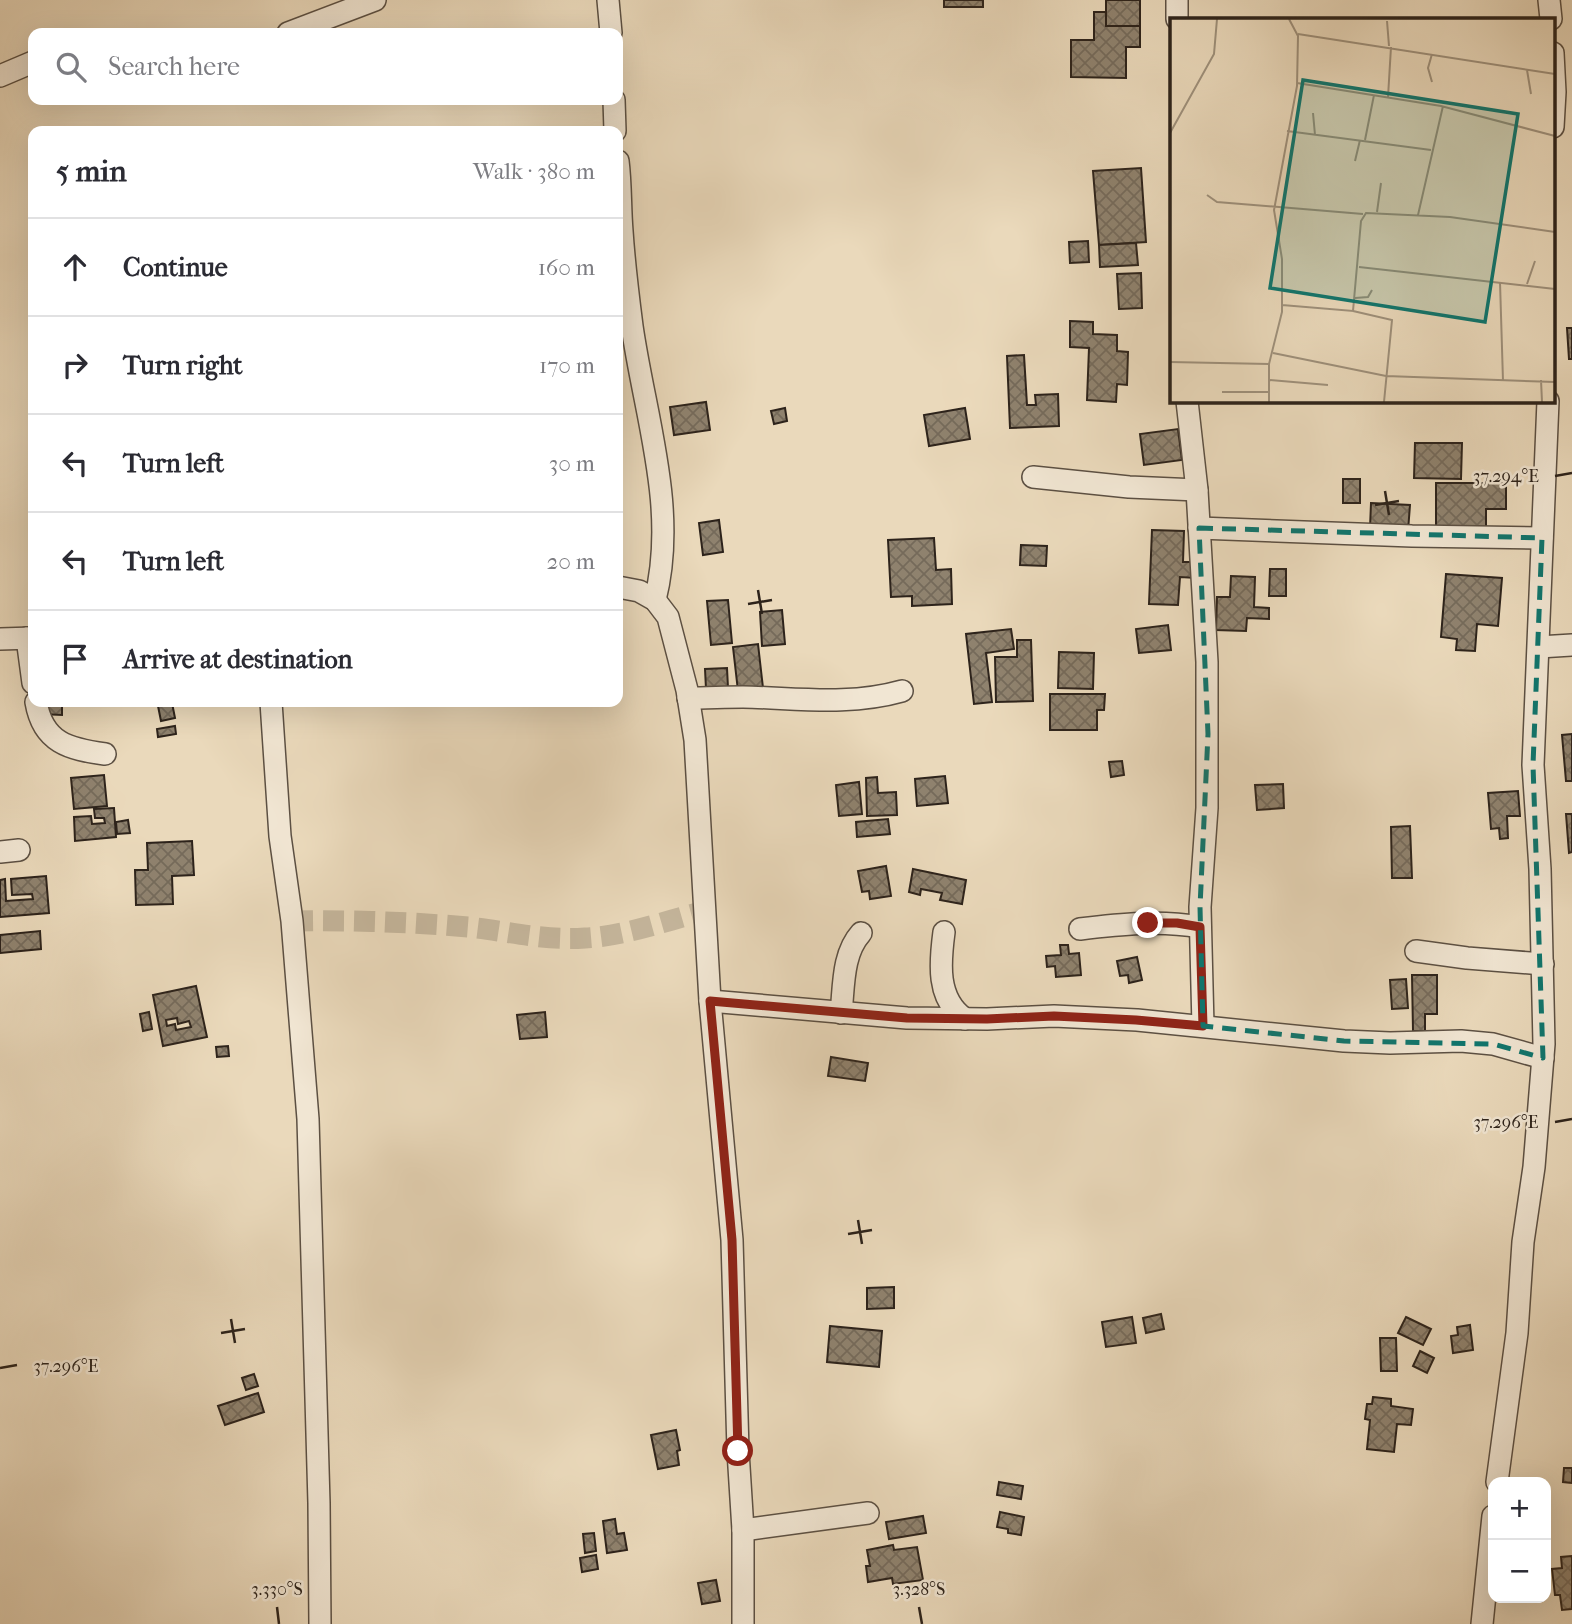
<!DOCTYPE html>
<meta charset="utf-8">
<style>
body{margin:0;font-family:"IM FELL French Canon",serif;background:#f7f7f7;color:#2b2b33}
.controls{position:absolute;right:21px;bottom:21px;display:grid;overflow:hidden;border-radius:14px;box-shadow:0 7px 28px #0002}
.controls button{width:63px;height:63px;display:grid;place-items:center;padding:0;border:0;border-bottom:2px solid #e1e1e2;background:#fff;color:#2b2b33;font:35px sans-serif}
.stop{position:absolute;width:21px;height:21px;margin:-16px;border:5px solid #8f2418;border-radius:50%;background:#fff}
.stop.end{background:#8f2418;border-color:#fff;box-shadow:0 2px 7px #0008}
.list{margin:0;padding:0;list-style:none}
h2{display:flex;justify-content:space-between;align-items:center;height:91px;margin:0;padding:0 28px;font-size:30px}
h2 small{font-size:23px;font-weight:400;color:#7c7c81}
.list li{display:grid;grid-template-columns:46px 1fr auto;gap:21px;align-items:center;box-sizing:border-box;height:98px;padding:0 28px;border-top:2px solid #e1e1e2}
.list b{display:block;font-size:26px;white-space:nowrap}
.list em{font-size:23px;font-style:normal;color:#7c7c81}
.icon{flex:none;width:38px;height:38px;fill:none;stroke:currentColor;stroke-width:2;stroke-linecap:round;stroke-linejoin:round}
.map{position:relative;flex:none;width:1572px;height:1624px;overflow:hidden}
.search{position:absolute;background:#fff;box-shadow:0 7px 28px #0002;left:28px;top:28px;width:595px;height:77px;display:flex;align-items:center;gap:18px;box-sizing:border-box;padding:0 24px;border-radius:14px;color:#7c7c81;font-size:26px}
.panel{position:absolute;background:#fff;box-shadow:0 7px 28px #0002;left:28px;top:126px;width:595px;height:581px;border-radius:14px}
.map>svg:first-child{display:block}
.building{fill:url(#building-cross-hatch);stroke:#2d231b;stroke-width:2;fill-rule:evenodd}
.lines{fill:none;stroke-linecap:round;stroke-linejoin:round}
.minor-tunnel{stroke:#c4b59b;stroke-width:21;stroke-dasharray:21 10;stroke-linecap:butt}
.minor-casing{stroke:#5c5043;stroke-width:24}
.minor{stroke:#f1e6d3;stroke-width:21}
.route{stroke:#8f2418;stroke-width:9}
.marked{fill:none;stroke:#0f766e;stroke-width:5;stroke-dasharray:14 9;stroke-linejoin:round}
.ticks{fill:none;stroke:#2d231b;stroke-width:2.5}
.inset-road{fill:none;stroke:#9e907b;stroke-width:2}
.view{fill:#0f766e;fill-opacity:0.15;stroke:#0f766e;stroke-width:3.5}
.inset-edge{fill:none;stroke:#2d231b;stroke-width:3.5}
.ticks-label{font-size:18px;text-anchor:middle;fill:#2d231b;stroke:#f1e6d3;stroke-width:5;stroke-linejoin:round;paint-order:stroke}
</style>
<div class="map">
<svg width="1572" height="1624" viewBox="0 0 1572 1624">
<defs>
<pattern id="building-cross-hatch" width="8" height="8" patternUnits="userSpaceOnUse" patternTransform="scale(1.75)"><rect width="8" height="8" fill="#8f826e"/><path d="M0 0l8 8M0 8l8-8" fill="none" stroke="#756a5a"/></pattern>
</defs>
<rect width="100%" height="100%" fill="#ead9bb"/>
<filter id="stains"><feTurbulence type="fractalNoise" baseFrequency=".00286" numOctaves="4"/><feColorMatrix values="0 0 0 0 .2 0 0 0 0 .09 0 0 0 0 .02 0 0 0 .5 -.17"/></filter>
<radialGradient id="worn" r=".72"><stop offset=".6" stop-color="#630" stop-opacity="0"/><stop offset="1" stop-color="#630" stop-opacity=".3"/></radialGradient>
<g class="building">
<rect x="944" y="0" width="39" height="7"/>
<rect x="1106" y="0" width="34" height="26"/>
<polygon points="1094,12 1106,12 1106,26 1140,26 1140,47 1126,47 1126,78 1071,77 1071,40 1094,40"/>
<polygon points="1141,168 1146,242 1099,245 1093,171"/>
<polygon points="1088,241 1089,262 1070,263 1069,242"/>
<polygon points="1136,243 1138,265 1100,267 1099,245"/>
<polygon points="1141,273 1142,308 1119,309 1117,274"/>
<polygon points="1070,321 1093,322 1093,334 1117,335 1117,351 1128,352 1127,385 1117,384 1116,402 1087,400 1089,348 1070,347"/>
<polygon points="1567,328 1572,328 1572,359 1569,359"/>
<polygon points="1024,355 1027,405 1036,405 1035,395 1058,394 1059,426 1010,428 1007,356"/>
<polygon points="706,402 710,430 674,435 670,407"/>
<polygon points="785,408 787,421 774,424 771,411"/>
<polygon points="965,408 970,439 929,446 924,415"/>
<polygon points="1178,429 1182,460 1144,465 1140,434"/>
<polygon points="1415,443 1462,443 1461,479 1414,478"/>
<rect x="1343" y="479" width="17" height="24"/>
<polygon points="1436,483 1506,483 1506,509 1486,509 1486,536 1436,536"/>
<polygon points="1371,503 1410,505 1408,531 1370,528"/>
<polygon points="719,520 723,552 703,555 699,523"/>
<polygon points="1152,530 1184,531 1183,562 1197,562 1196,578 1180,577 1178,605 1149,604"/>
<polygon points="934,538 936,570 951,569 952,604 912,606 912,596 891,597 888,540"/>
<polygon points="1021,545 1047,546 1046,566 1020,565"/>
<polygon points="1270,569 1286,569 1286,596 1269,596"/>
<polygon points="1446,574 1502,578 1498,626 1477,624 1475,651 1456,650 1457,639 1441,637"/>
<polygon points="1231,576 1255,577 1254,607 1269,608 1269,619 1247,618 1246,631 1216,630 1217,597 1230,597"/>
<polygon points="728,600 732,643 711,645 707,601"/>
<polygon points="782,610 785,644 762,646 760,612"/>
<polygon points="1168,625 1171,650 1139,653 1136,629"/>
<polygon points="1011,629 1014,649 986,653 992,702 974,704 966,634"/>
<polygon points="1017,640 1031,640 1033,701 996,702 995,657 1017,657"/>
<polygon points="758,644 763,688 738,691 733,647"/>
<polygon points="1059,652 1094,653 1093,689 1058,688"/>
<polygon points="727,668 728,688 706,689 705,669"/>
<polygon points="1050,694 1105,694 1104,710 1097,710 1097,730 1050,730"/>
<polygon points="41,702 62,702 62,715 41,714"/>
<polygon points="172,703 175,718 161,721 158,706"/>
<polygon points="175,726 176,734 158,737 157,729"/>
<polygon points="1572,734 1572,781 1566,781 1562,735"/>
<polygon points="1122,761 1124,775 1111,777 1109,762"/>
<polygon points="104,775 107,806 74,809 71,778"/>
<polygon points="945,776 948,803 917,806 915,779"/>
<polygon points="877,777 878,793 896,792 897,815 867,816 866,778"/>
<polygon points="859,782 862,814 839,816 836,785"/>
<polygon points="1283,784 1284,808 1257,810 1255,785"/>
<polygon points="1518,791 1520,816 1507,816 1508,838 1500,839 1499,828 1491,829 1488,793"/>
<polygon points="114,808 116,837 75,841 74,817 91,816 92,824 105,823 104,818 95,818 94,809"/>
<polygon points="1566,814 1572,814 1572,852 1569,853"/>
<polygon points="888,819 890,834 857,837 856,822"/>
<polygon points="128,820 130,833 117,834 116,822"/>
<polygon points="1410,826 1412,878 1392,878 1391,827"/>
<polygon points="192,841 194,875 172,876 173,904 136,905 135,870 148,870 147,843"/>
<polygon points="886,866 891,896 870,899 869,891 862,892 858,871"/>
<polygon points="913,869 966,880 962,904 940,900 942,893 921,889 920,895 909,892"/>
<polygon points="46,876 49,913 0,917 0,880 5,879 6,901 33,899 32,894 12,895 11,879"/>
<polygon points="40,931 41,949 0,953 0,935"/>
<polygon points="1060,945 1068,945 1069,954 1079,953 1081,975 1056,977 1055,966 1047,967 1046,956 1061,955"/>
<polygon points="1137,957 1142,980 1129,983 1128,975 1120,976 1117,961"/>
<polygon points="1412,975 1437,975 1437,1014 1425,1014 1425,1031 1413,1031"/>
<polygon points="1406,979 1408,1008 1392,1009 1390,980"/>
<path d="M196,986L207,1037L163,1046L153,995ZM177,1018L178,1024L189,1021L191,1027L176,1030L175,1024L167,1026L166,1020Z"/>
<polygon points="149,1012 152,1029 143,1031 140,1014"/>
<polygon points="545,1012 547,1037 520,1039 517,1015"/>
<polygon points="228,1046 229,1056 217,1057 216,1047"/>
<polygon points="831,1057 868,1063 865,1081 828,1076"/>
<polygon points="894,1287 894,1308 867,1309 867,1288"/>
<polygon points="1161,1314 1164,1329 1146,1333 1143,1318"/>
<polygon points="1132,1317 1136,1343 1106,1347 1102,1322"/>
<polygon points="1406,1317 1431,1329 1423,1345 1398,1333"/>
<polygon points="1470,1325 1473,1350 1453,1353 1451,1336 1458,1335 1457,1327"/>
<polygon points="830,1326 882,1331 879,1367 827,1362"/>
<polygon points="1380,1338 1396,1338 1397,1371 1381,1371"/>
<polygon points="1420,1351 1434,1358 1427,1373 1413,1366"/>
<polygon points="254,1374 258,1386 246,1390 242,1378"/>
<polygon points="258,1393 264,1412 225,1425 218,1406"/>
<polygon points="1373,1397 1391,1399 1391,1406 1413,1409 1411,1425 1397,1424 1394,1452 1367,1449 1370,1420 1365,1419 1367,1404 1372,1404"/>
<polygon points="676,1430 680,1450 677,1451 679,1465 658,1469 651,1435"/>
<polygon points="1564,1468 1572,1468 1572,1483 1563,1482"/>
<polygon points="999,1482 1023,1486 1021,1499 997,1495"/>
<polygon points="1000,1512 1024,1517 1021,1535 1008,1533 1008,1529 997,1527"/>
<polygon points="923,1516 926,1533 889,1539 886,1522"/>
<polygon points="615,1519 617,1534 624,1533 627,1550 607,1553 603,1521"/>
<polygon points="594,1533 596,1551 585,1553 583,1534"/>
<polygon points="893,1545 894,1550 917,1547 923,1580 893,1584 892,1578 868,1582 866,1566 870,1566 867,1550"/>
<polygon points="596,1555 598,1569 582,1572 580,1558"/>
<polygon points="1572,1556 1572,1609 1562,1610 1560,1595 1555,1595 1552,1569 1562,1568 1561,1557"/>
<polygon points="716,1580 720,1601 702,1604 698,1583"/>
</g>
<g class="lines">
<path class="minor-tunnel" d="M292,921C351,920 409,922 468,927C507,931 545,941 585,938C625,936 665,921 705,911"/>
<g class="minor-casing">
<g id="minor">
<polyline points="608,0 611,33"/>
<polyline points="1177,0 1177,19"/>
<polyline points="1549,0 1551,19"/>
<polyline points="288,33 375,0"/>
<polyline points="1553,53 1555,92 1553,127"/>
<polyline points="0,76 33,62"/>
<polyline points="614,100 615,131"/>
<path d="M618,161C621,185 620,207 622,231C624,262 628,295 632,326C645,417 678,509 655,600"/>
<polyline points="1187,401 1197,490 1207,662 1207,808 1200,907 1203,1026"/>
<polyline points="1033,477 1129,487 1197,490"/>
<polyline points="1199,528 1412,536 1542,538"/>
<polyline points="618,587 639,591 655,600 668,617 687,690 695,740 710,1001 732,1240 738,1451 743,1530 743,1624"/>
<polyline points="27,638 33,683"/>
<polyline points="0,639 33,638"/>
<polyline points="1539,647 1572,645"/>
<path d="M688,698C707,698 725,697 743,697C797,698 849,706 902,691"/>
<path d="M36,702C43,743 69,749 105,754"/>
<polyline points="271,702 280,836 292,921 308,1119 319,1503 320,1624"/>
<polyline points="0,852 19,850"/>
<path d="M1080,929C1121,924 1160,920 1200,927"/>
<path d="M944,932C940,962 936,999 965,1019"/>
<polyline points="1416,951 1467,958 1543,964"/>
<polyline points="710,1001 907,1018 987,1019 1054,1016 1137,1020 1344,1041 1390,1043 1461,1041 1493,1044 1543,1058"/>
<path d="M841,1013C844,987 842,954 861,933"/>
<polyline points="1497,1482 1517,1333 1523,1242 1534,1167 1544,1044 1540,869 1533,765 1548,401"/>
<polyline points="743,1530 868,1513"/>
<polyline points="1482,1624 1493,1516"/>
</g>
</g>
<use href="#minor" class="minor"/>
</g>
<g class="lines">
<polyline class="route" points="738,1451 732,1240 710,1001 907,1018 987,1019 1054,1016 1136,1020 1203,1026 1200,927 1177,923 1148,923"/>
</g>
<path class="marked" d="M1199,528L1542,538L1533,765L1543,1058L1493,1044L1344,1041L1203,1026L1200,907L1208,734Z"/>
<path class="ticks" d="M1555,476L1572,473M1385,491L1389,515M1375,505L1399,501M758,590L762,614M748,604L772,600M1555,1122L1572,1119M858,1220L862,1244M848,1234L872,1230M231,1319L235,1343M221,1333L245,1329M0,1368L17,1365M277,1607L279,1624M919,1607L922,1624"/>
<g transform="translate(1170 18)">
<rect width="385" height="385" fill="#ead9bb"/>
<path class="inset-road" d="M217,3L219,28M128,16L385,56M262,36L258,50L262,64M357,52L361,76M127,65L271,88L385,118M218,79L221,29M143,95L145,117M117,113L261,132M0,115L44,36L47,1M195,122L204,77M185,143L190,122M37,177L47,184L193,196M207,194L211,165M248,197L273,88M189,249L385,271M330,264L333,363M357,266L365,243M185,280L198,279L202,272M112,287L183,293L191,203L196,195L280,199L385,214M183,293L222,302L214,384M103,335L216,358L385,364M0,344L99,346M100,362L158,367M371,362L372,384M52,374H100M99,384V346L112,294V241L104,192L127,68L128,18L119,1"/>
<path class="view" d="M133,62L348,96L315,304L100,270Z"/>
<rect width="385" height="385" class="inset-edge"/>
</g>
<g class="ticks-label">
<text x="1506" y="482">37.294°E</text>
<text x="1506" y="1128">37.296°E</text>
<text x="66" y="1372">37.296°E</text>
<text x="277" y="1595">3.330°S</text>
<text x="919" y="1595">3.328°S</text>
</g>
<rect width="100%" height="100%" filter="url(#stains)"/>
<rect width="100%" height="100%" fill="url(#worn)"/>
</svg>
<div class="controls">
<button>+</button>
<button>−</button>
</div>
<div class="stop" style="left:738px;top:1451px"></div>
<div class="stop end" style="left:1148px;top:923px"></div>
<div class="search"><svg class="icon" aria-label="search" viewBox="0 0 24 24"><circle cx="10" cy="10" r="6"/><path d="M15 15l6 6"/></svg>Search here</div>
<section class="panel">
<h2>5 min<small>Walk · 380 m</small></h2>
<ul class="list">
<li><svg class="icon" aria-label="ahead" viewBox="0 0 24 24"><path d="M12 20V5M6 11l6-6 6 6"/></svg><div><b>Continue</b></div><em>160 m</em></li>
<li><svg class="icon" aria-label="right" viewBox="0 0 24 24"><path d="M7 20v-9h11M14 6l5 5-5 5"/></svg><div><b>Turn right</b></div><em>170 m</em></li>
<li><svg class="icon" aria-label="left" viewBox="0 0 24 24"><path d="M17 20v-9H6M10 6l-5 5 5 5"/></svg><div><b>Turn left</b></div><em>30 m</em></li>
<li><svg class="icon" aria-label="left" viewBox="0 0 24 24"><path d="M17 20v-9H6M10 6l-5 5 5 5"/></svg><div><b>Turn left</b></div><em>20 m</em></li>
<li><svg class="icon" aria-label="arrive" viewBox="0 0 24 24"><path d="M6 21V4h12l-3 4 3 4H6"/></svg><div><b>Arrive at destination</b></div></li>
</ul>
</section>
</div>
